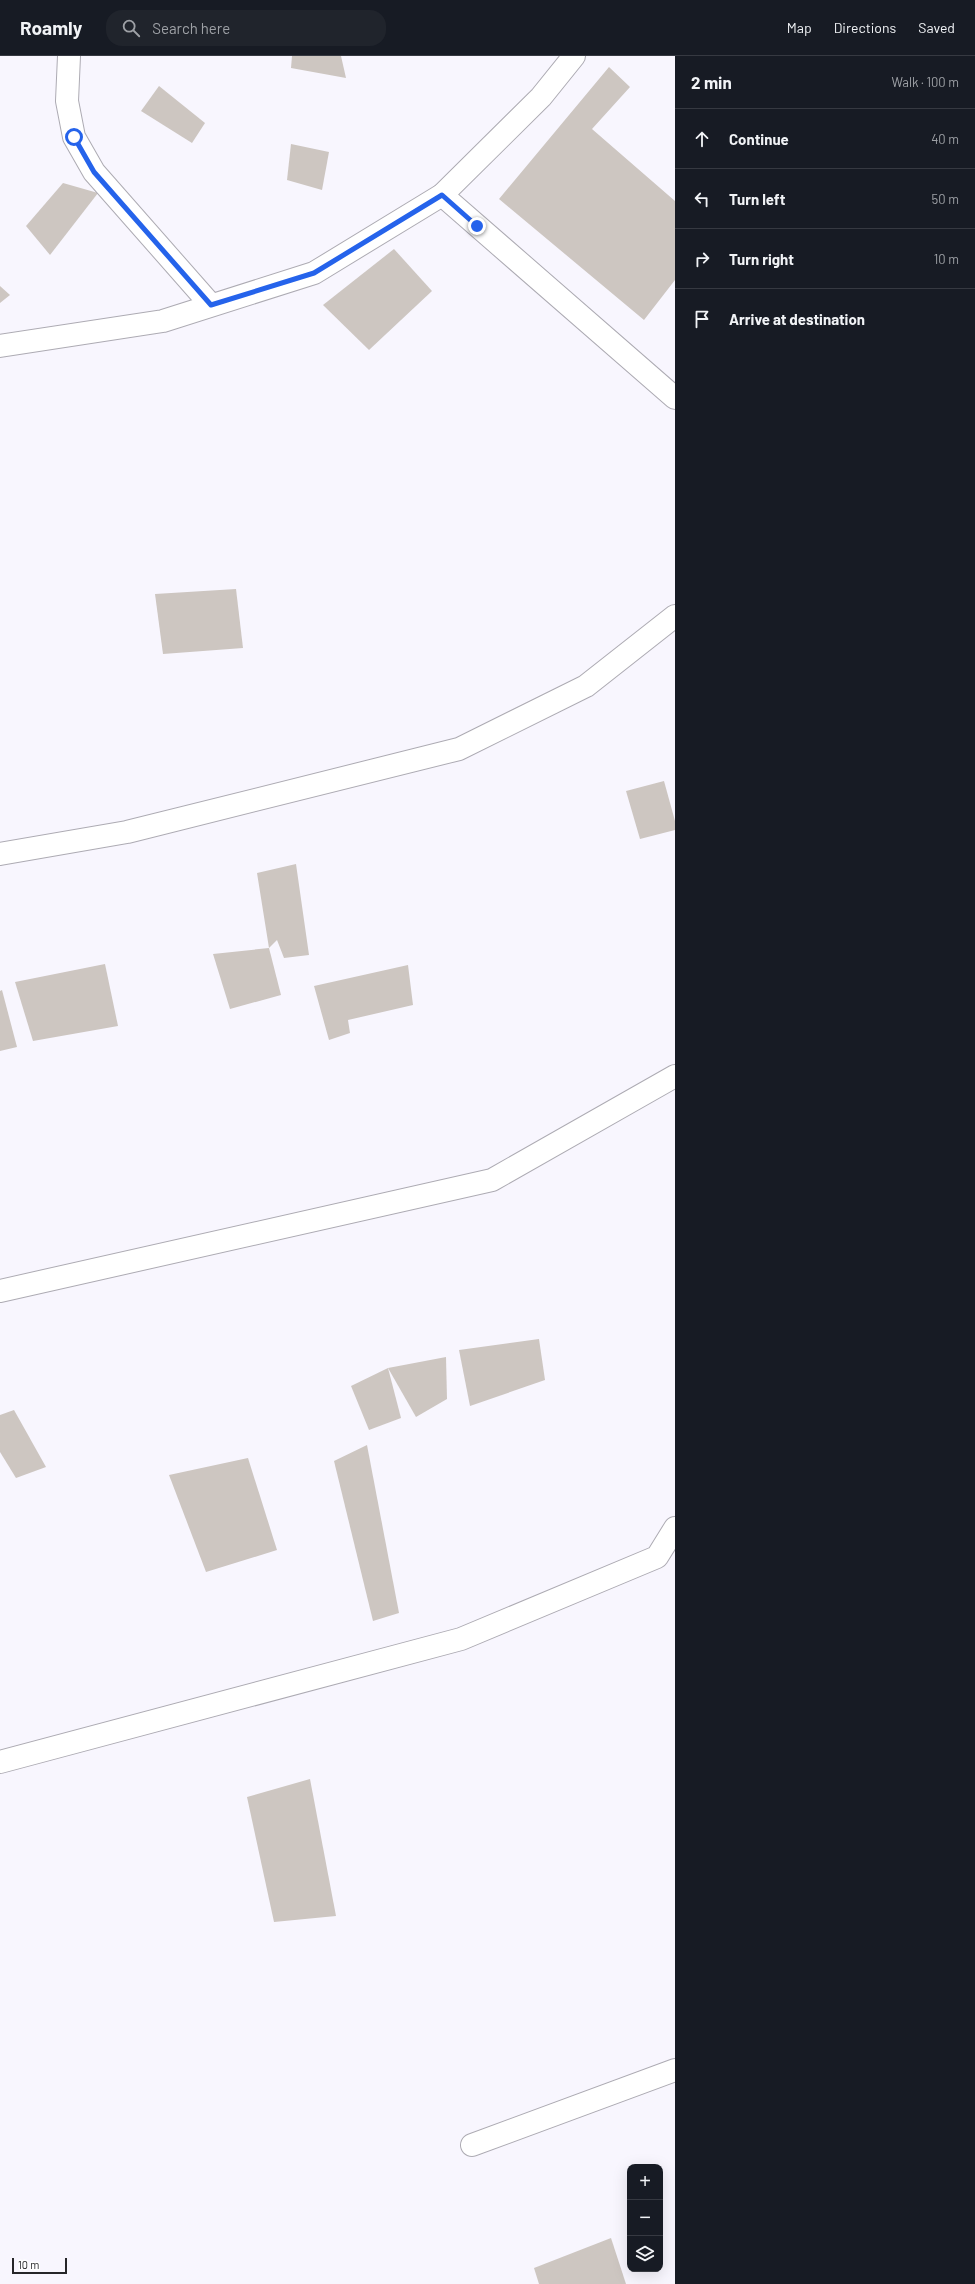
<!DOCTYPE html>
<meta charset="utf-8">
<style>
body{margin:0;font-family:Barlow,sans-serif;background:#20242c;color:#f1f3f6}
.controls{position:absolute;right:12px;bottom:12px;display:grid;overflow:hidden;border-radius:8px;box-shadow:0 4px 16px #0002}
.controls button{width:36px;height:36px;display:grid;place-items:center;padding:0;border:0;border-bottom:1px solid #363941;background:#171b24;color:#f1f3f6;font:20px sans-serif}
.scale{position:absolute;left:12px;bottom:10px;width:55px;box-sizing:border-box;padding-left:4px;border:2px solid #262629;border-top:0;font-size:11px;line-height:14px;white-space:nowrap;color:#262629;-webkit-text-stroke:3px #fff;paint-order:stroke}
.stop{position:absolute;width:12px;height:12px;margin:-9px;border:3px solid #2563eb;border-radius:50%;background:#fff}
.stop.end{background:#2563eb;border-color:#fff;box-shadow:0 1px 4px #0008}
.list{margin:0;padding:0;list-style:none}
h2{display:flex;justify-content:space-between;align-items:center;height:52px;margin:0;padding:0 16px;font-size:17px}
h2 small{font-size:13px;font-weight:400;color:#9ea1a6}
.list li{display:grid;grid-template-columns:26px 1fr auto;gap:12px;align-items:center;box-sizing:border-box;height:60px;padding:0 16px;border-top:1px solid #363941}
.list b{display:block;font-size:15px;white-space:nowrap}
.list em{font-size:13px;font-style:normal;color:#9ea1a6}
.icon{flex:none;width:22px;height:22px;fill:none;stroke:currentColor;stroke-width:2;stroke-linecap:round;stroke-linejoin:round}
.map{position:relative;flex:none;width:675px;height:2228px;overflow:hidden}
header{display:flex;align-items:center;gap:24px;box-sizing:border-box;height:56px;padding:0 20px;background:#171b24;border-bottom:1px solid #363941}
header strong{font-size:19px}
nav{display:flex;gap:22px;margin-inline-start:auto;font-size:14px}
.search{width:280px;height:36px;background:#20242c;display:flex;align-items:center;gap:10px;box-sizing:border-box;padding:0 14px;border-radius:16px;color:#9ea1a6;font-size:15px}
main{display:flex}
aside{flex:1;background:#171b24}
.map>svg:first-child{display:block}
.building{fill:#cdc6c1}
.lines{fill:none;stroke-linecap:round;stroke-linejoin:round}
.street-casing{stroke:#adabb3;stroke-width:24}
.street{stroke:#fff;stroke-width:22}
.route{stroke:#2563eb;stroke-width:5}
</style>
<header>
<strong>Roamly</strong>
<div class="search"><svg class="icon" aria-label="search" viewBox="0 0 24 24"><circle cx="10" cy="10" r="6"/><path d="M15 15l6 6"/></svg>Search here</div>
<nav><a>Map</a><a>Directions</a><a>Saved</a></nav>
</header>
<main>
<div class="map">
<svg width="675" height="2228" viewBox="0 0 675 2228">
<rect width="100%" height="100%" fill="#f8f6fe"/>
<g class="building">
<polygon points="292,0 341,0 346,22 291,12"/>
<polygon points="609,11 630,31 592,73 675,145 675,224 644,264 499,143"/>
<polygon points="159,30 205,67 192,87 141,55"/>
<polygon points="291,88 329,96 322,134 287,124"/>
<polygon points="63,127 98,137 50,199 26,170"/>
<polygon points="394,193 432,235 369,294 323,249"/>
<polygon points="0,230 10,239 0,247"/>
<polygon points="236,533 243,592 163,598 155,538"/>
<polygon points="664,725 675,765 675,774 640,783 626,735"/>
<polygon points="296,808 309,899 284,902 277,884 269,892 257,817"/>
<polygon points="269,892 281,939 230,953 213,898"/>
<polygon points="105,908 118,970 33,985 15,926"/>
<polygon points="408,909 413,949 348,964 350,977 329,984 314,930"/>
<polygon points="2,934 17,991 0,995 0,935"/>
<polygon points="539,1283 545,1324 470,1350 459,1294"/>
<polygon points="446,1301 447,1343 416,1361 388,1312"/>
<polygon points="388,1312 401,1362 369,1374 351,1330"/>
<polygon points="14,1354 46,1411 16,1422 0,1396 0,1359"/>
<polygon points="367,1389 399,1557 373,1565 334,1405"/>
<polygon points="248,1402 277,1494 206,1516 169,1419"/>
<polygon points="310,1723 336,1860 274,1866 247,1741"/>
<polygon points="611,2182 626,2228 539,2228 534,2212"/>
</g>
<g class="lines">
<g class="street-casing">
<g id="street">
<polyline points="69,0 67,45 74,81 94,116 211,249"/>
<polyline points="442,139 675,342"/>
<polyline points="0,290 163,265 314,217 442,139 541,41 574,0"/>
<polyline points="0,798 127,776 459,693 586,630 675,560"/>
<polyline points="0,1235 492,1124 675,1020"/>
<polyline points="0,1706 461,1583 657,1501 675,1472"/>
<polyline points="472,2089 675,2014"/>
</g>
</g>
<use href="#street" class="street"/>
</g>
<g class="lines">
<polyline class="route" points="74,81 94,116 211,249 314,217 442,139 477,170"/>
</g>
</svg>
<div class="controls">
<button>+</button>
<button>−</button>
<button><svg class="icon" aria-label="layers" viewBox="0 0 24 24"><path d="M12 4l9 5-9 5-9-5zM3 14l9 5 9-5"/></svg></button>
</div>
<div class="scale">10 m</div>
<div class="stop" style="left:74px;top:81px"></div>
<div class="stop end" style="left:477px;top:170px"></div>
</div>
<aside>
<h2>2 min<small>Walk · 100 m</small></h2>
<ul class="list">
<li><svg class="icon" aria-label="ahead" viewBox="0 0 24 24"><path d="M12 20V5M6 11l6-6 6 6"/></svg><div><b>Continue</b></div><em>40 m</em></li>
<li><svg class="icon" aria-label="left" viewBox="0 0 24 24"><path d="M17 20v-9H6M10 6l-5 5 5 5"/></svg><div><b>Turn left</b></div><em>50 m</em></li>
<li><svg class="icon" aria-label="right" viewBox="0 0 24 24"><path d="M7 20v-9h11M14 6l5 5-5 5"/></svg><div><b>Turn right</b></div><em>10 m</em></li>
<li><svg class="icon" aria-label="arrive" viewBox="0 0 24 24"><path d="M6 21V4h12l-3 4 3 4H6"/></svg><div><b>Arrive at destination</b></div></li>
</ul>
</aside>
</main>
